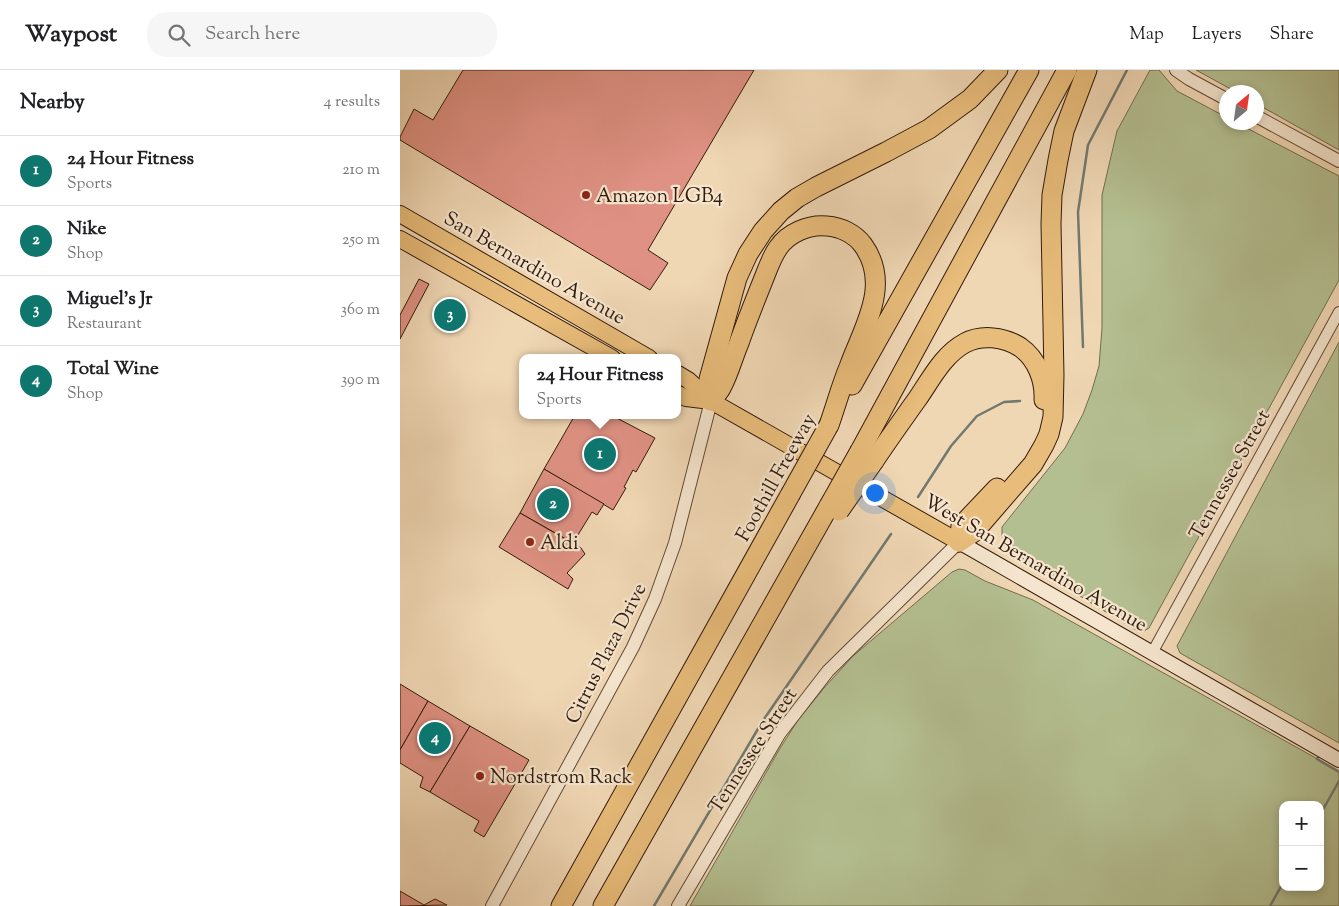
<!DOCTYPE html>
<meta charset="utf-8">
<style>
body{margin:0;font-family:"Sorts Mill Goudy",serif;background:#f6f6f6;color:#202124}
.controls{position:absolute;right:15px;bottom:15px;display:grid;overflow:hidden;border-radius:10px;box-shadow:0 2px 8px #0003}
.controls button{width:45px;height:45px;display:grid;place-items:center;padding:0;border:0;border-bottom:1px solid #e0e0e0;background:#fff;color:#202124;font:25px sans-serif}
.compass{position:absolute;left:819px;top:15px;width:45px;height:45px;border-radius:50%;background:#fff;box-shadow:0 2px 8px #0003;rotate:29deg}
.you{position:absolute;left:474px;top:422px;width:18px;height:18px;margin:-12px;border:4px solid #fff;border-radius:50%;background:#1a73e8;box-shadow:0 0 0 8px #1a73e833}
.badge{display:grid;place-items:center;width:32px;height:32px;border-radius:50%;background:#0f766e;color:#fff;font-size:16px;font-weight:700}
.pin{position:absolute;translate:-50% -50%;border:2px solid #fff;box-shadow:0 1px 5px #0006}
.popup{position:absolute;left:119px;top:284px;width:162px;height:65px;box-sizing:border-box;display:grid;place-content:center;border-radius:10px;background:#fff;filter:drop-shadow(0 1px 4px #0005);font-size:16px;white-space:nowrap;color:#757577}
.popup b{font-size:19px;color:#202124}
.popup::after{content:'';position:absolute;left:50%;top:100%;margin-left:-10px;border:10px solid transparent;border-top-color:#fff}
.list{margin:0;padding:0;list-style:none}
h2{display:flex;justify-content:space-between;align-items:center;height:65px;margin:0;padding:0 20px;font-size:21px}
h2 small{font-size:16px;font-weight:400;color:#757577}
.list li{display:grid;grid-template-columns:32px 1fr auto;gap:15px;align-items:center;box-sizing:border-box;height:70px;padding:0 20px;border-top:1px solid #e0e0e0}
.list b{display:block;font-size:19px;white-space:nowrap}
.list p{margin:0;font-size:16px;white-space:nowrap;color:#757577}
.list em{font-size:16px;font-style:normal;color:#757577}
.icon{flex:none;width:28px;height:28px;fill:none;stroke:currentColor;stroke-width:2;stroke-linecap:round;stroke-linejoin:round}
.map{position:relative;flex:none;width:939px;height:836px;overflow:hidden}
header{display:flex;align-items:center;gap:30px;box-sizing:border-box;height:70px;padding:0 25px;background:#fff;border-bottom:1px solid #e0e0e0}
header strong{font-size:24px}
nav{display:flex;gap:28px;margin-inline-start:auto;font-size:18px}
.search{width:350px;height:45px;background:#f6f6f6;display:flex;align-items:center;gap:12px;box-sizing:border-box;padding:0 18px;border-radius:20px;color:#757577;font-size:19px}
main{display:flex}
aside{flex:1;background:#fff}
.map>svg:first-child{display:block}
.green{fill:#b4bf91;stroke:#736d4e;fill-rule:evenodd}
.lines{fill:none;stroke-linecap:round;stroke-linejoin:round}
.stream{stroke:#717970;stroke-width:2.5}
.building{fill:#df9183;stroke:#321b0c}
.minor-casing{stroke:#624a36;stroke-width:12}
.tertiary-casing{stroke:#624a36;stroke-width:14}
.secondary-casing{stroke:#321b0c;stroke-width:16}
.primary-casing{stroke:#321b0c;stroke-width:18}
.motorway-casing{stroke:#321b0c;stroke-width:21}
.minor{stroke:#f5e5ce;stroke-width:10}
.tertiary{stroke:#f5e5ce;stroke-width:12}
.secondary{stroke:#f5e5ce;stroke-width:14}
.primary{stroke:#e8bc7a;stroke-width:16}
.motorway{stroke:#e8bc7a;stroke-width:19}
.motorway-bridge-casing{stroke:#321b0c;stroke-width:21;stroke-linecap:butt}
.motorway-bridge{stroke:#e8bc7a;stroke-width:19}
.poi-dot{fill:#8f2418;stroke:#f5e5ce;stroke-width:2}
.labels{text-anchor:middle;stroke-width:4.5;stroke-linejoin:round;paint-order:stroke}
.poi-label{font-size:20px;fill:#321b0c;stroke:#f5e5ce;text-anchor:start}
.street-label{font-size:20px;fill:#321b0c;stroke:#f5e5ce}
</style>
<header>
<strong>Waypost</strong>
<div class="search"><svg class="icon" aria-label="search" viewBox="0 0 24 24"><circle cx="10" cy="10" r="6"/><path d="M15 15l6 6"/></svg>Search here</div>
<nav><a>Map</a><a>Layers</a><a>Share</a></nav>
</header>
<main>
<aside>
<h2>Nearby<small>4 results</small></h2>
<ul class="list">
<li><span class="badge">1</span><div><b>24 Hour Fitness</b><p>Sports</p></div><em>210 m</em></li>
<li><span class="badge">2</span><div><b>Nike</b><p>Shop</p></div><em>250 m</em></li>
<li><span class="badge">3</span><div><b>Miguel's Jr</b><p>Restaurant</p></div><em>360 m</em></li>
<li><span class="badge">4</span><div><b>Total Wine</b><p>Shop</p></div><em>390 m</em></li>
</ul>
</aside>
<div class="map">
<svg width="939" height="836" viewBox="0 0 939 836">
<rect width="100%" height="100%" fill="#f0d7b4"/>
<filter id="stains"><feTurbulence type="fractalNoise" baseFrequency=".004" numOctaves="4"/><feColorMatrix values="0 0 0 0 .2 0 0 0 0 .09 0 0 0 0 .02 0 0 0 .5 -.17"/></filter>
<radialGradient id="worn" r=".72"><stop offset=".6" stop-color="#630" stop-opacity="0"/><stop offset="1" stop-color="#630" stop-opacity=".3"/></radialGradient>
<g class="green">
<polygon points="750,0 759,0 777,21 826,47 826,52 837,53 939,106 939,210 749,558 744,561 738,561 686,530 648,503 610,481 604,473 602,465 602,457 665,378 683,344 692,320 699,296 702,258 702,125 717,61"/>
<polygon points="796,0 939,0 939,80 857,34 856,22 836,22"/>
<polygon points="939,272 939,673 780,583 777,576"/>
<path d="M559,499L565,500L585,511L633,530L939,701V836H290L379,680L398,650L424,618L453,586L552,502ZM883,735H920V817H883Z"/>
</g>
<g class="lines">
<g class="stream">
<polyline points="683,277 678,142 688,75 727,0"/>
<polyline points="518,427 551,376 577,346 604,332 620,331"/>
<polyline points="919,686 917,689 939,702"/>
<polyline points="920,745 939,711"/>
<polyline points="254,836 362,652 491,464"/>
<polyline points="870,836 883,813"/>
</g>
</g>
<g class="building">
<polygon points="63,0 354,0 248,180 268,193 250,220 0,70 0,67 14,39 33,50"/>
<polygon points="19,209 29,214 0,269 0,245"/>
<polygon points="43,231 65,243 56,260 34,247"/>
<polygon points="175,345 211,345 255,368 236,402 233,400 224,417 226,418 213,440 144,399"/>
<polygon points="144,399 204,434 197,445 192,442 173,473 120,443"/>
<polygon points="120,443 181,478 185,484 167,503 173,509 168,519 99,477"/>
<polygon points="0,614 28,631 0,680"/>
<polygon points="28,631 70,656 30,722 20,717 23,707 0,693 0,680"/>
<polygon points="70,656 129,690 84,767 74,761 79,751 30,722"/>
<polygon points="0,821 24,835 35,829 47,835 0,836"/>
</g>
<g class="lines">
<g class="minor-casing">
<polyline id="minor" points="752,583 939,242"/>
</g>
<g class="tertiary-casing">
<g id="tertiary">
<polyline points="776,0 789,9 826,29"/>
<polyline points="856,46 939,91"/>
<polyline points="92,836 233,577 255,529 275,473 311,331"/>
<polyline points="278,836 380,663 428,601 559,472"/>
</g>
</g>
<g class="secondary-casing">
<polyline id="secondary" points="559,472 939,690"/>
</g>
<g class="primary-casing">
<g id="primary">
<polyline points="0,144 249,288"/>
<polyline points="0,169 212,288"/>
<polyline points="278,304 288,310 311,331 559,472"/>
<polyline points="278,324 286,328 311,331"/>
</g>
</g>
<g class="motorway-casing">
<g id="motorway">
<polyline points="452,315 629,0"/>
<polyline points="311,331 309,309 337,208 348,184 363,161 381,141 397,128 416,117 486,82 529,59 570,29 598,0"/>
<path d="M311,331C315,326 320,321 322,316C329,303 333,287 339,273C346,253 354,233 362,213C367,201 371,188 378,178C388,163 409,154 427,156C441,157 455,164 463,175C492,215 463,258 449,297C441,316 436,336 429,355"/>
<polyline points="460,381 667,0"/>
<path d="M474,391C488,370 503,349 518,328C531,309 544,284 565,273C582,264 604,267 620,277C637,289 645,310 644,330"/>
<polyline points="559,472 574,462 633,394 644,375 649,364 653,347 654,305 651,154 652,125 658,90 664,61 687,0"/>
<polyline points="559,472 561,456 597,418"/>
<polyline points="161,836 390,425"/>
<polyline points="203,836 429,436"/>
</g>
</g>
<use href="#minor" class="minor"/>
<use href="#tertiary" class="tertiary"/>
<use href="#secondary" class="secondary"/>
<use href="#primary" class="primary"/>
<use href="#motorway" class="motorway"/>
<g class="motorway-bridge-casing">
<g id="motorway-bridge">
<polyline points="390,425 429,355"/>
<polyline points="429,436 460,381"/>
<polyline points="439,441 474,391"/>
</g>
</g>
<use href="#motorway-bridge" class="motorway-bridge"/>
</g>
<g class="poi-dot">
<circle cx="186" cy="125" r="5"/>
<circle cx="130" cy="472" r="5"/>
<circle cx="80" cy="706" r="5"/>
</g>
<g class="labels">
<g class="poi-label">
<text x="196" y="132">Amazon LGB4</text>
<text x="140" y="479">Aldi</text>
<text x="90" y="713">Nordstrom Rack</text>
</g>
<g class="street-label">
<text transform="translate(135 197) rotate(30)" y="7">San Bernardino Avenue</text>
<text transform="translate(829 404) rotate(-61)" y="7">Tennessee Street</text>
<text transform="translate(375 407) rotate(-61)" y="7">Foothill Freeway</text>
<text transform="translate(636 492) rotate(30)" y="7">West San Bernardino Avenue</text>
<text transform="translate(205 583) rotate(-63)" y="7">Citrus Plaza Drive</text>
<text transform="translate(352 680) rotate(-57)" y="7">Tennessee Street</text>
</g>
</g>
<rect width="100%" height="100%" filter="url(#stains)"/>
<rect width="100%" height="100%" fill="url(#worn)"/>
</svg>
<div class="controls">
<button>+</button>
<button>−</button>
</div>
<svg class="compass" viewBox="-18 -18 36 36"><path d="M0-13l5 13h-10z" fill="#e53935"/><path d="M0 13l5-13h-10z" fill="#757577"/></svg>
<div class="you"></div>
<div class="pin badge" style="left:200px;top:384px">1</div>
<div class="popup"><b>24 Hour Fitness</b>Sports</div>
<div class="pin badge" style="left:153px;top:434px">2</div>
<div class="pin badge" style="left:50px;top:245px">3</div>
<div class="pin badge" style="left:35px;top:668px">4</div>
</div>
</main>
